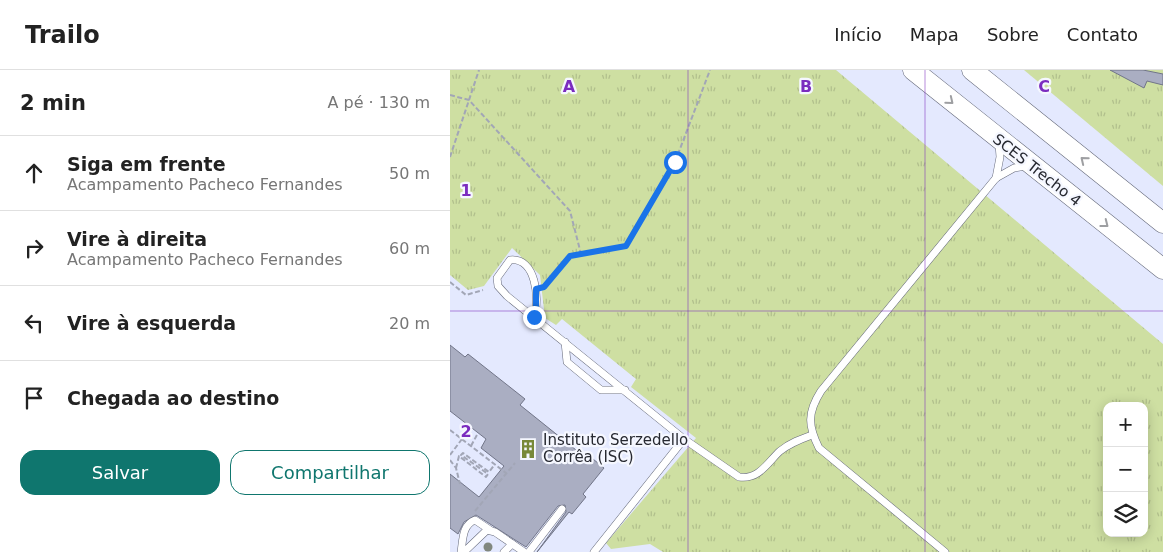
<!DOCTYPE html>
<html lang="pt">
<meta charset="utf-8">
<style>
body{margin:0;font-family:"DejaVu Sans",sans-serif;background:#f2f2f2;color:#222}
.controls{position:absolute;right:15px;bottom:15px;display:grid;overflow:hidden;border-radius:10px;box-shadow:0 2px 12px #0003}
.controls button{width:45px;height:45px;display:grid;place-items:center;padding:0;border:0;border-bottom:1px solid #e0e0e0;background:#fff;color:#222;font:25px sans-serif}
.stop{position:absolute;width:15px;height:15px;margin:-11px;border:4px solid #1a73e8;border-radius:50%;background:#fff}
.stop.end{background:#1a73e8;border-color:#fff;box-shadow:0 1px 5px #0008}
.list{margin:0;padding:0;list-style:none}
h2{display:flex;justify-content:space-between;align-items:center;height:65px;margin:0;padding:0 20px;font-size:21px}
h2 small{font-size:16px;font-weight:400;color:#767676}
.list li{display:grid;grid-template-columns:32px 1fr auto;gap:15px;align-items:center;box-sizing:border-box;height:75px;padding:0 20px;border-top:1px solid #e0e0e0}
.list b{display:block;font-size:19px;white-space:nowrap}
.list p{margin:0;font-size:16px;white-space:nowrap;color:#767676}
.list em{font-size:16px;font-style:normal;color:#767676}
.actions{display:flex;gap:10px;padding:15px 20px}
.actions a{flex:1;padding:11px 0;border:1px solid #0f766e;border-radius:15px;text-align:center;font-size:18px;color:#0f766e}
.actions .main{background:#0f766e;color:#fff}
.icon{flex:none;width:28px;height:28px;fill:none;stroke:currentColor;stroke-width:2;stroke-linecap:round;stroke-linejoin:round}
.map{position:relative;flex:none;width:713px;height:482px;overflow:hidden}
header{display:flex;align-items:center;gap:30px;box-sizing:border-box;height:70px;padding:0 25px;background:#fff;border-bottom:1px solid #e0e0e0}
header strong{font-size:24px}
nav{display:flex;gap:28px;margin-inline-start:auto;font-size:18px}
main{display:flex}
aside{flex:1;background:#fff}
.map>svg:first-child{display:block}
.grass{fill:url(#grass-tufts);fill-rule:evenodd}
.building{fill:#aaaec2;stroke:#717588}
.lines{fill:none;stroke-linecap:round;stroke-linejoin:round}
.lane-casing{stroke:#65697a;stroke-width:8}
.secondary-casing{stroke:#65697a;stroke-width:21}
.path{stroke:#a2a6b6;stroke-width:2;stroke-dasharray:5 2.5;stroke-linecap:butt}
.lane{stroke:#fff;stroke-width:7}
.secondary{stroke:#fff;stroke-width:20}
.tree{fill:#81877e}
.oneway{stroke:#9e9fa2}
.route{stroke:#1a73e8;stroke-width:6}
.grid{fill:none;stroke:#7b2cbf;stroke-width:1;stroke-opacity:0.55}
.labels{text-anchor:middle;stroke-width:4.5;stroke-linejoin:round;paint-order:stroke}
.street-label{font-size:15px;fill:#272931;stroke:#f5f7ff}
.poi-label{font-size:15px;fill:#272931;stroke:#f5f7ff;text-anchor:start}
.grid-label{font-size:16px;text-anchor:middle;font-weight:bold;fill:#7b2cbf;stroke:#f5f7ff;stroke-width:4.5;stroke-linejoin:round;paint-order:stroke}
</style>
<header>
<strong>Trailo</strong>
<nav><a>Início</a><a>Mapa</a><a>Sobre</a><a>Contato</a></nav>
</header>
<main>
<aside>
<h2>2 min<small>A pé · 130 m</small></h2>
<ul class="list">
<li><svg class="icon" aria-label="ahead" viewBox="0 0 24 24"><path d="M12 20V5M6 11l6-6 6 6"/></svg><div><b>Siga em frente</b><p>Acampamento Pacheco Fernandes</p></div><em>50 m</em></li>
<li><svg class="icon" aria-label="right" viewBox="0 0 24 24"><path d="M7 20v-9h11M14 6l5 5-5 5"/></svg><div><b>Vire à direita</b><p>Acampamento Pacheco Fernandes</p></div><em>60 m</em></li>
<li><svg class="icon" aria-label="left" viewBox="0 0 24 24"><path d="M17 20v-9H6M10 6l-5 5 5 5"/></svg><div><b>Vire à esquerda</b></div><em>20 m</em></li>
<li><svg class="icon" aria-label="arrive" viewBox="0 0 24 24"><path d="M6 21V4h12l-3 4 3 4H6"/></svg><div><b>Chegada ao destino</b></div></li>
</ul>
<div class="actions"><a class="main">Salvar</a><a>Compartilhar</a></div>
</aside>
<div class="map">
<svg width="713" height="482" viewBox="0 0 713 482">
<defs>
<pattern id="grass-tufts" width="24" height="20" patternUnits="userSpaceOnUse" patternTransform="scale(1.25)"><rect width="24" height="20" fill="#cedfa2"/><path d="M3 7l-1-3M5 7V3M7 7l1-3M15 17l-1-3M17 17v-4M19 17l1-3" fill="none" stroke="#b1bf8c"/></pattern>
</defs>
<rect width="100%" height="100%" fill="#e4e9fe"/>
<g class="grass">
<path d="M0,0H386L713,274V482H213L200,474L161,479L156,473L246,368L181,317L186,309L112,249L106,255L95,248L90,205L62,178L34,216L18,220L0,205ZM657,336H694V463H657Z"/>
<polygon points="574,0 713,0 713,116"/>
</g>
<g class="building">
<polygon points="660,0 693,0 713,4 713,15 697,11 694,18"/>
<polygon points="0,275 15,287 18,284 75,329 70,335 141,392 143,389 154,398 133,424 136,427 122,444 119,442 87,482 116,442 115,435 108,436 76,477 26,445 14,452 8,464 0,458 0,404 29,427 54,396 31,378 36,369 0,341"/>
</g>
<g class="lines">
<g class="lane-casing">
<g id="lane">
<polyline points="546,108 550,87 549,74"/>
<path d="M84,247C90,229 86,187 60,190L47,208L48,216L57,226L234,369L289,407C309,410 318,392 330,381C340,373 351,369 362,365"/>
<polyline points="115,272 117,292 151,320 175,320"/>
<path d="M11,482C13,470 12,455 25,450L40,460"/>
<polyline points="14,482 37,460 45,462 74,482"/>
<polyline points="54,482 62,474"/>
<polyline points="79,482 112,439"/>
<polyline points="144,482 234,369"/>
<path d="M495,482L369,378C358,356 357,343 371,321L546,108L564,98L576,96"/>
</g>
</g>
<g class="secondary-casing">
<g id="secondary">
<polyline points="463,0 713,199"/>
<polyline points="522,0 713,153"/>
</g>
</g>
<g class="path">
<polyline points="0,25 19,30 120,141 131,184"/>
<polyline points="0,87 29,0"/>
<polyline points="0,212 16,225 33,220"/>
<polyline points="94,217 120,186 176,176 225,92 260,0"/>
<polyline points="0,360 56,403"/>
<polyline points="21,376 28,363"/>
<polyline points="0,385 12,369"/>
<polyline points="0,390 6,398 10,414"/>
<polyline points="6,398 9,386 36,407 38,404 11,385 13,383 39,402 45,394"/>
<polyline points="25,441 65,393"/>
</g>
<use href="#lane" class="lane"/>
<use href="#secondary" class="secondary"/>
</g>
<circle class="tree" cx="38" cy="477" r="4.5"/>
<defs><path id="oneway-chevron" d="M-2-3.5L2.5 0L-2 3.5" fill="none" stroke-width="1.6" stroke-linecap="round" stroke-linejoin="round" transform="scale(1.25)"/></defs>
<g class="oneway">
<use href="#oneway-chevron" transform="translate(500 31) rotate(39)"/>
<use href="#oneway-chevron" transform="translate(634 90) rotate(-141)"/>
<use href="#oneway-chevron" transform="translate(655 154) rotate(38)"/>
</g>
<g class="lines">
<polyline class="route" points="84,247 86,240 86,219 94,217 120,186 176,176 225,92"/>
</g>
<path class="grid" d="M238,0V482M475,0V482M0,241H713"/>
<defs>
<g id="building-bare" transform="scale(1.5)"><path d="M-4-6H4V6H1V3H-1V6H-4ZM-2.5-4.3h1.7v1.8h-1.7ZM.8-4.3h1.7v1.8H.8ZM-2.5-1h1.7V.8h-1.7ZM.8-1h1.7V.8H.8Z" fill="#788939" stroke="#f5f7ff" stroke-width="2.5" paint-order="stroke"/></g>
</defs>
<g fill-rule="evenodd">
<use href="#building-bare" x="78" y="379"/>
</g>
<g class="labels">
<g class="street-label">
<text transform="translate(587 100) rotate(38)" y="5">SCES Trecho 4</text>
</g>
<g class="poi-label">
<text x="93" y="375">Instituto Serzedello<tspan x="93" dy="17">Corrêa (ISC)</tspan></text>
</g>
</g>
<g class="grid-label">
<text x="119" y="22">A</text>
<text x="356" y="22">B</text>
<text x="594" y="22">C</text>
<text x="16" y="126">1</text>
<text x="16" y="367">2</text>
</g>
</svg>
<div class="controls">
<button>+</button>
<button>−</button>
<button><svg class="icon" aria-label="layers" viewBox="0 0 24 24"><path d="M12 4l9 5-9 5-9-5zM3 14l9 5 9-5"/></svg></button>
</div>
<div class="stop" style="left:225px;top:92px"></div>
<div class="stop end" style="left:84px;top:247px"></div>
</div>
</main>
